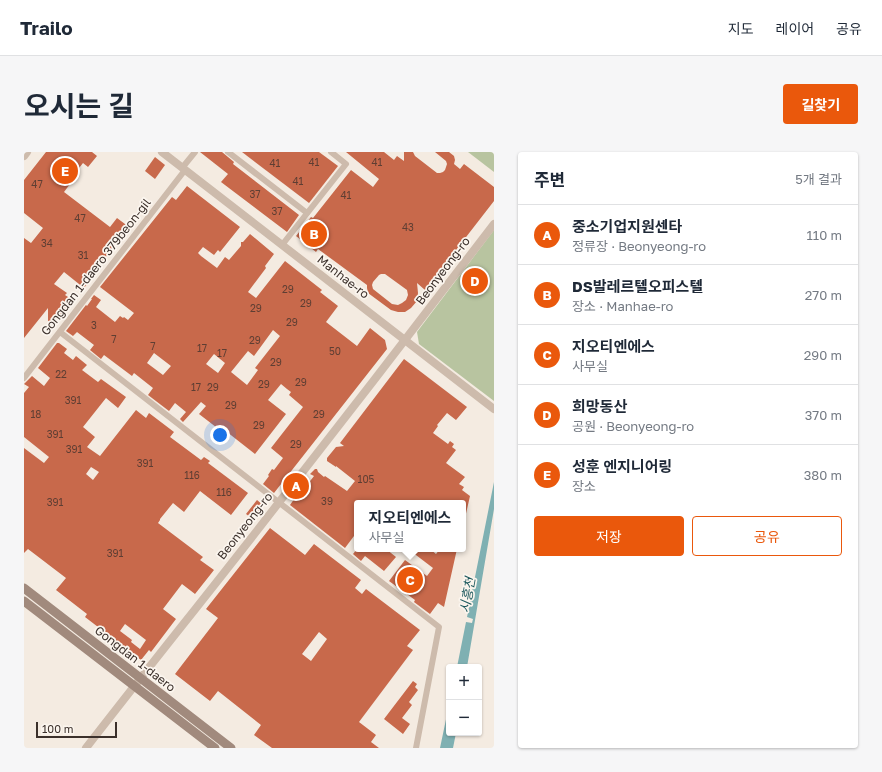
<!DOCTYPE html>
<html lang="ko">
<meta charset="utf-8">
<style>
body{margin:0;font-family:"Golos Text","Noto Sans KR",sans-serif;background:#f6f6f7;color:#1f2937}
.controls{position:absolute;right:12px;bottom:12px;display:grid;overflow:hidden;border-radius:4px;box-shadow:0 1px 3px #0004}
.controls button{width:36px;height:36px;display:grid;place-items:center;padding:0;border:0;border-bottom:1px solid #e0e1e3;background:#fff;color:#1f2937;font:20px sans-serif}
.scale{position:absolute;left:12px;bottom:10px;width:81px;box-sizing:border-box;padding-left:4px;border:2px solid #3b302b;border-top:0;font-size:11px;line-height:14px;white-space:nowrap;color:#3b302b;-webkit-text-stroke:3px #fbf5ee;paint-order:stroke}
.you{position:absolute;left:196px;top:283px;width:14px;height:14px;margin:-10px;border:3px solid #fff;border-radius:50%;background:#1a73e8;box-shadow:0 0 0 6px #1a73e833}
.badge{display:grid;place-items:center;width:26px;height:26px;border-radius:50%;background:#ea580c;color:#fff;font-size:13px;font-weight:700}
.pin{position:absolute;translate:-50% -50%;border:2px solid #fff;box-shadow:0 1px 4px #0006}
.popup{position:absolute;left:330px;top:348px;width:112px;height:52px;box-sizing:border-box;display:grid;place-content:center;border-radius:4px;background:#fff;filter:drop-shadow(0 1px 3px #0005);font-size:13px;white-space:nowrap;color:#747a83}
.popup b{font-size:15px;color:#1f2937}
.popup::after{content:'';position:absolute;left:50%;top:100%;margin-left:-8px;border:8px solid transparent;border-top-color:#fff}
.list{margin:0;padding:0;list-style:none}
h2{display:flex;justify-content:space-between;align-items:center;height:52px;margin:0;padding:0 16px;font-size:17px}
h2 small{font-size:13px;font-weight:400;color:#747a83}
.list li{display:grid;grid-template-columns:26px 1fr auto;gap:12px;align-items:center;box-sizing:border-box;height:60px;padding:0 16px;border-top:1px solid #e0e1e3}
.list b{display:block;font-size:15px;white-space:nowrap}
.list p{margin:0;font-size:13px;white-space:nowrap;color:#747a83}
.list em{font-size:13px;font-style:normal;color:#747a83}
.actions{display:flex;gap:8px;padding:12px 16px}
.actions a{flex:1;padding:9px 0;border:1px solid #ea580c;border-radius:4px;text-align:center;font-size:14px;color:#ea580c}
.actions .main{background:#ea580c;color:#fff}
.map{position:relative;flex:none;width:470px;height:596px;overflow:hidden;border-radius:4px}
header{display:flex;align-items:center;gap:24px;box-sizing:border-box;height:56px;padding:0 20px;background:#fff;border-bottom:1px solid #e0e1e3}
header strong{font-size:19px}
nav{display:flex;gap:22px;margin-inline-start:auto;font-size:14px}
.intro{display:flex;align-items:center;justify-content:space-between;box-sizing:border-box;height:96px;padding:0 24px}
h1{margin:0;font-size:28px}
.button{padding:10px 18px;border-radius:4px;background:#ea580c;color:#fff;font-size:14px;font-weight:700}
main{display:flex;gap:24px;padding:0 24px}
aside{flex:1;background:#fff;border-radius:4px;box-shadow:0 1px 3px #0004}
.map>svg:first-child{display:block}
.green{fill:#b8c4a0}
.water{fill:#7fb0b2}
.building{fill:#c8694b;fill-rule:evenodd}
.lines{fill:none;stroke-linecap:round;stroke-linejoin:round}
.minor{stroke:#cdbbac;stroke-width:6}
.tertiary{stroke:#cdbbac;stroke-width:8}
.secondary{stroke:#a18a7d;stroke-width:9}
.labels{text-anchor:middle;stroke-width:3.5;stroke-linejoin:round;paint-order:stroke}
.number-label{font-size:10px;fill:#5e3e33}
.street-label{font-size:12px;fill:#3b302b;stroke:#fbf5ee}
.water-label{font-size:13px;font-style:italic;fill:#1f5a5e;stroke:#fbf5ee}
</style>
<header>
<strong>Trailo</strong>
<nav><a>지도</a><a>레이어</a><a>공유</a></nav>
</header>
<div class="intro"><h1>오시는 길</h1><a class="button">길찾기</a></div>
<main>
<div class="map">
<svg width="470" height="596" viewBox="0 0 470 596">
<rect width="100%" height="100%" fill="#f4ebe1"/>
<g class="green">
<polygon points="444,0 470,0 470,20"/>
<polygon points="470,78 470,249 395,192 393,180"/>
</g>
<g class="water">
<polygon points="470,330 470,357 443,515 433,515 442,470 448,471 449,467 443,465"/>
<polygon points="425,553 425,581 432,581 429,596 416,596"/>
</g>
<g class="building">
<polygon points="22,0 68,0 73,4 64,15 59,11 44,30 46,32 40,40 86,75 93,66 105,75 67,124 65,122 59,130 63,132 60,136 40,120 30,132 43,141 41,143 50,149 41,161 39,160 29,173 24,169 24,156 0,186 0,86 7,91 19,76 0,61 0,28"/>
<polygon points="176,0 198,0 210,10 209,12 275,63 263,80 197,30 204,22"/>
<polygon points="218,0 295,0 314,14 285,51"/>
<path d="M322,0H360L370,8L373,4L380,9V0H389L391,4L413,21H416L419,20L421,18L423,12L422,9L411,0H425L430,4L431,8L430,12L436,17L440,12L470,35V49L401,138L393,131L394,141L393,149L387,156L381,160H374L367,158L344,141L343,136V133L294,97L292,100L272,84L287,65L289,66L327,18L349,35L355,27ZM357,122H361L383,138L384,143L382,148L378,151L374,153L368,152L349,137L348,133L349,130L355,123Z"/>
<polygon points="131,5 141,13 131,27 121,19"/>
<path d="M163,34L216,75L196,100L194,98L190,103L179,95L174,101L177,104L193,116L201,105L205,108L217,94V90H219L226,82L250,102L241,114L242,116L224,140L232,146L261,109L298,138L296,140L314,154L302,170L333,194L346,176L361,188L363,197L250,341L239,332L245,324L244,323L248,317L250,318L259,306L247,296L279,255L265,243L267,240L263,237L257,232L244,248L262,262L231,302L203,280L201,282L175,262L182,254L177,250L159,270L156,267L162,260L151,251L145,259L124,243L129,236L110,221L108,224L80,203L77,207L66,198L70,193L53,180L49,184L42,179L62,153L63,154L68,147H67L70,143L77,148L72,155L91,170L96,164L99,166L100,165L104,168L110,161L76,135L148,45L152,48ZM249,178L256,184L231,216L234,218L223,233L207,220L224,199L230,204ZM130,201L147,214L139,223L123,211ZM190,202L201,211L194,221L182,212Z"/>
<path d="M33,191H35L43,197L40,201L49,208L52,204L63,213L58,218L74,230L77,227L102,245L94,256L82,246L59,275L71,285L63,295L76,304L112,258L122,266L125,261L150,280L146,285L177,308L180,305L186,309L184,311L224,341L207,363L176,339L160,360L149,351L136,367V368L134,371L179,405L176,408L190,418L171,442L158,432L139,457L152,467L127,500L125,498L117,508L61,465L63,462L32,438L42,426L4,397L0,401V296L20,311L25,305L0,285V241L5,235L0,232L8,224L20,234L26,226L14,216ZM67,315L75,320L69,328L62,322ZM101,472L122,488L116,497L107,490L108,488L96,479Z"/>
<polygon points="380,207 443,255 432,268 423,261 413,273 414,274 409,281 424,292 426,289 430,292 428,295 432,298 422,311 441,325 435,332 440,335 438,338 446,344 441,366 439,366 439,351 333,351 333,380 321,396 266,353 275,340 277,341 290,324 286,322 291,317 293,317 294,320 300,325 301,324 323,339 331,329 312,314 312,315 303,309 303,306 312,295 320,294 316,291"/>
<polygon points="233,348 239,353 229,367 222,362"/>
<path d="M246,376L281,403L290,392L337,428L331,436L338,442L342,437L396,478L383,494L389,498L335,570L352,583L347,590L355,596H248L230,583L237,573L194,539L186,549L151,522L194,466L182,457ZM295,480L303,487L287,509L278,502Z"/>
<polygon points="333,397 362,397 372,405 360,419 341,404 337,409 329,402"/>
<polygon points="390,397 406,397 412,402 416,397 433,397 420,455 414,451 406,462 390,450 391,448 365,429 381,408 403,424 409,416 388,400"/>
<polygon points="389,529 393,532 391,535 394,538 385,550 388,553 378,566 386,572 379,582 360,567"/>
</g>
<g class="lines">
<g class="minor">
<polyline points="204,0 283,61"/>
<polyline points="158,16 171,0"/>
<polyline points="258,93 322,12 307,0"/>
<polyline points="36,180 415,475 392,596"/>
<polyline points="0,226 161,18"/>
</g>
<g class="tertiary">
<polyline points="138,0 470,257"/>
<polyline points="0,4 3,0"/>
<path d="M62,596C126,513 192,432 256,349C328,257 399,165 470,72"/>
</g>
<g class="secondary">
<polyline points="0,436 207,596"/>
<polyline points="0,449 191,596"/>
</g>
</g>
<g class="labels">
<g class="number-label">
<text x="290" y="14">41</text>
<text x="353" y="14">41</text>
<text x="251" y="15">41</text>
<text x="274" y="33">41</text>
<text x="13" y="36">47</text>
<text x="231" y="46">37</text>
<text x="322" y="47">41</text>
<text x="253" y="63">37</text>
<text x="56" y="70">47</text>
<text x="384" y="79">43</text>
<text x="23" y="95">34</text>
<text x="59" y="107">31</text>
<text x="264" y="141">29</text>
<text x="282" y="155">29</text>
<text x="232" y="160">29</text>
<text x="268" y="174">29</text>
<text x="70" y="177">3</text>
<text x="90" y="191">7</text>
<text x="231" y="192">29</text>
<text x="129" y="198">7</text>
<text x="178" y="200">17</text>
<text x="311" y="203">50</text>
<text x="198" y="205">17</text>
<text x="252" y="214">29</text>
<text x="37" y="226">22</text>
<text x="277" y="234">29</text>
<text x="240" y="236">29</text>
<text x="172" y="239">17</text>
<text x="189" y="239">29</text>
<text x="49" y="252">391</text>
<text x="207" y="257">29</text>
<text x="12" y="266">18</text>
<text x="295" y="266">29</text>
<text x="235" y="277">29</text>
<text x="31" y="286">391</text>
<text x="272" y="296">29</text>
<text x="50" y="301">391</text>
<text x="121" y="315">391</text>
<text x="168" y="327">116</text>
<text x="342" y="331">105</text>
<text x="200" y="344">116</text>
<text x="303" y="353">39</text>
<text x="31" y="354">391</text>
<text x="91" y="405">391</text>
</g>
<g class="street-label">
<text transform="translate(72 115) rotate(-52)" y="4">Gongdan 1-daero 379beon-gil</text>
<text transform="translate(419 119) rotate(-53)" y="4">Beonyeong-ro</text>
<text transform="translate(319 125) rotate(38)" y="4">Manhae-ro</text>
<text transform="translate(221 374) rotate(-52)" y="4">Beonyeong-ro</text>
<text transform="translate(111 507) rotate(38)" y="4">Gongdan 1-daero</text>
</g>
<g class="water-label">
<text transform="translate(443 443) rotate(-80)" y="5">시흥천</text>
</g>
</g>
</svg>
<div class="controls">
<button>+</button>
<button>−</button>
</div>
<div class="scale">100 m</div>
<div class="you"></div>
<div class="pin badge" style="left:272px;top:334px">A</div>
<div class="pin badge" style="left:290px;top:82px">B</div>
<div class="pin badge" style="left:386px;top:428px">C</div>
<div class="popup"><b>지오티엔에스</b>사무실</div>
<div class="pin badge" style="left:451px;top:129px">D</div>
<div class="pin badge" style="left:41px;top:19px">E</div>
</div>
<aside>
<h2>주변<small>5개 결과</small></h2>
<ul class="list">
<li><span class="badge">A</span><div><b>중소기업지원센타</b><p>정류장 · Beonyeong-ro</p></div><em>110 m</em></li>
<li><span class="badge">B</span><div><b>DS발레르텔오피스텔</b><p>장소 · Manhae-ro</p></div><em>270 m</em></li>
<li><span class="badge">C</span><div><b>지오티엔에스</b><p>사무실</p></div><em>290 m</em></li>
<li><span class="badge">D</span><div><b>희망동산</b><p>공원 · Beonyeong-ro</p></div><em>370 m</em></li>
<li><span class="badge">E</span><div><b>성훈 엔지니어링</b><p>장소</p></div><em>380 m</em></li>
</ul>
<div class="actions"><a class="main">저장</a><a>공유</a></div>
</aside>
</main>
